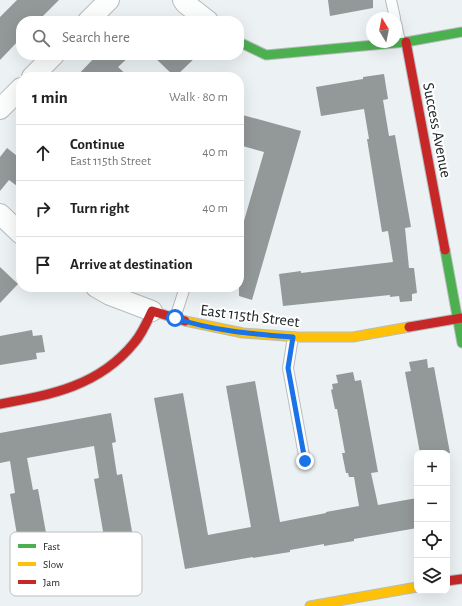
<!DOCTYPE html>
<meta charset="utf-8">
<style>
body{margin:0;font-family:"Alegreya Sans",sans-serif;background:#f2f2f2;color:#222}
.controls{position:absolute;right:12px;bottom:12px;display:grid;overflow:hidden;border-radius:8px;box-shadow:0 4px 16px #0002}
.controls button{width:36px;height:36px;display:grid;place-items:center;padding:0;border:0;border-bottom:1px solid #e0e0e0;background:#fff;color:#222;font:20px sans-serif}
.compass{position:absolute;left:366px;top:12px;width:36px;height:36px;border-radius:50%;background:#fff;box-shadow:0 4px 16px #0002;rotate:350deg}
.stop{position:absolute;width:12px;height:12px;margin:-9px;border:3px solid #1a73e8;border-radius:50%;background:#fff}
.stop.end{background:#1a73e8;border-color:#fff;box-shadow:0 1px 4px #0008}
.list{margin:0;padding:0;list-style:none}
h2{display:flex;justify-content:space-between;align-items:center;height:52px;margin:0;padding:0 16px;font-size:17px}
h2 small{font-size:13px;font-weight:400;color:#767676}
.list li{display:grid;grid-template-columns:26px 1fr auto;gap:12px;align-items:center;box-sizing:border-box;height:56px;padding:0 16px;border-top:1px solid #e0e0e0}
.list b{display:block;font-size:15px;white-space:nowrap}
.list p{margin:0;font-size:13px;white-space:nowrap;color:#767676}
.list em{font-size:13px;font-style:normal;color:#767676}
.icon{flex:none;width:22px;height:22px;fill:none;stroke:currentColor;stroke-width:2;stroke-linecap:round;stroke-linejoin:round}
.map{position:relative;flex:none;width:462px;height:606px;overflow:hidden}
.search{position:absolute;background:#fff;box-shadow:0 4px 16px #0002;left:16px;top:16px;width:228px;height:44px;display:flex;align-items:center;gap:10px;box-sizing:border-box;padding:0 14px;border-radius:16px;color:#767676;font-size:15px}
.panel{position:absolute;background:#fff;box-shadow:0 4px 16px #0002;left:16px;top:72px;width:228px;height:220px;border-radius:16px}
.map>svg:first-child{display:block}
.building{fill:#939899}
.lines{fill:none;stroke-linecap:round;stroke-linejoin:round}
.lane-casing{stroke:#b8bcbe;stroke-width:12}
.street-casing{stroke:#b8bcbe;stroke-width:22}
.fast-casing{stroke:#b8bcbe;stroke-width:11}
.slow-casing{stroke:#b8bcbe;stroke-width:11}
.jam-casing{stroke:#b8bcbe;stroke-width:11}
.lane{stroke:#fcfdfd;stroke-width:10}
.street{stroke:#fcfdfd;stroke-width:20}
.fast{stroke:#4caf50;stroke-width:9}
.slow{stroke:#ffc107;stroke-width:9}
.jam{stroke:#c62828;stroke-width:9}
.route{stroke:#1a73e8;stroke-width:5}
.labels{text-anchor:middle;stroke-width:4;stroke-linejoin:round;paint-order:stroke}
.street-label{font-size:16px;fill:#202425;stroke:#fff}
.key{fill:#fff;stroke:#bcbdbe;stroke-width:1}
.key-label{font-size:11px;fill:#202425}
</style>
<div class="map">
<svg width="462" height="606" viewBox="0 0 462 606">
<rect width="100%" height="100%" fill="#ecf2f4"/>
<g class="building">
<polygon points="17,0 59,0 38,21 21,21 21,38 0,60 0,17"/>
<polygon points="328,0 373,0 373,8 330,16"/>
<polygon points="97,55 131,55 118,67 129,77 76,77"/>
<polygon points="152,55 198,55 175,77"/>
<polygon points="384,74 388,99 383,100 389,136 395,135 411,227 405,228 409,268 414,268 417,293 412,294 412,301 400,302 399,296 390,297 390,295 283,306 279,274 301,271 301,273 393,262 388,231 382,232 367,139 369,139 364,109 321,116 316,87 363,79 363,77"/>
<polygon points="239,114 301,131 252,300 239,296 239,238 264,152 239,145"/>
<polygon points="7,148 21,159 21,189 9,180 0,191 0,157"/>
<polygon points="0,267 18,284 0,303"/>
<polygon points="32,330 33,336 42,335 45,352 36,353 37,359 0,365 0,336"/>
<polygon points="427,359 428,368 434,367 450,453 420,453 405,372 411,371 409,362"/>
<polygon points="353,372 355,381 361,380 378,472 371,473 378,505 417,498 417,528 354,539 354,541 324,546 324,544 290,550 290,552 253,558 253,557 185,569 154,398 183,393 208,535 251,527 226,386 255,381 280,522 326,513 326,512 359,506 354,477 349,477 348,473 346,473 342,453 345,453 337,409 335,409 331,390 333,389 332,384 338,383 336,375"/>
<polygon points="111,413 116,442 112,443 117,475 122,474 134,543 136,542 140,563 138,563 139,566 133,567 135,577 117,580 116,571 110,572 94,479 99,478 94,446 27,458 33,490 38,489 55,582 49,583 51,591 33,594 32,586 26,587 10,494 15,493 10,461 0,463 0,433"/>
</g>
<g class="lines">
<g class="lane-casing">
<g id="lane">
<polyline points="391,0 395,18"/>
<polyline points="396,23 400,42"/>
<polyline points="175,318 185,287"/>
<polyline points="293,337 288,368 305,461"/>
</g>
</g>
<g class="street-casing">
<g id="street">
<polyline points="183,0 185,3 208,21"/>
<polyline points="88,21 109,0"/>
<polyline points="32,77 54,55"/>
<polyline points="0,109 21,88"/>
<polyline points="0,214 21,234"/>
<polyline points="96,287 110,295 152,311"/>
</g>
</g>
<g class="fast-casing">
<g id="fast">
<polyline points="239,42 266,55 406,42 462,32"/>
<polyline points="445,250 462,343"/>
</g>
</g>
<g class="slow-casing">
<g id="slow">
<polyline points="185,321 243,333 298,337 353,337 409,327"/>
<polyline points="310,606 417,587"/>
</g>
</g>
<g class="jam-casing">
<g id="jam">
<polyline points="406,42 445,250"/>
<polyline points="409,327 462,318"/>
<path d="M0,404C51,395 99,386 134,343C142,334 147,322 152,311L185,321"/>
<polyline points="447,581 462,579"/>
</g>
</g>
<use href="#lane" class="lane"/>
<use href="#street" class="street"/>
<use href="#fast" class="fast"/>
<use href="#slow" class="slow"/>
<use href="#jam" class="jam"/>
</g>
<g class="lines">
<path class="route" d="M175,318C213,331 253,334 293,337L288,368L305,461"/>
</g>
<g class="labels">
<g class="street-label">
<text transform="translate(438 130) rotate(79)" y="6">Success Avenue</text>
<text transform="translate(250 315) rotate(7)" y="6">East 115th Street</text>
</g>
</g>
<rect x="10" y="532" width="132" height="64" rx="6" class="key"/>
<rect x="18" y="544" width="18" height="4" fill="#4caf50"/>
<rect x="18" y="562" width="18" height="4" fill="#ffc107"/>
<rect x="18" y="580" width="18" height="4" fill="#c62828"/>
<g class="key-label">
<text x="43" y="550">Fast</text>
<text x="43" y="568">Slow</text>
<text x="43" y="586">Jam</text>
</g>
</svg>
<div class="controls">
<button>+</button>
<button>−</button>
<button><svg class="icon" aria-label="locate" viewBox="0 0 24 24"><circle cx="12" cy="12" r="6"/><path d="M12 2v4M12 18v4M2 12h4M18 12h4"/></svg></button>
<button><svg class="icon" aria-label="layers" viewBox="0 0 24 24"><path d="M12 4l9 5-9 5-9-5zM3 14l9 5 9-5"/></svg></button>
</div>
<svg class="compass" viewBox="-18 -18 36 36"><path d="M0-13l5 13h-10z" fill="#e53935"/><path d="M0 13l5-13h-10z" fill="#767676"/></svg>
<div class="stop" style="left:175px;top:318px"></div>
<div class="stop end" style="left:305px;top:461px"></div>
<div class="search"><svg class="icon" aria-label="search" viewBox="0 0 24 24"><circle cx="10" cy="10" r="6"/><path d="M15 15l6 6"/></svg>Search here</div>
<section class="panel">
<h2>1 min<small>Walk · 80 m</small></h2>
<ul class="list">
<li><svg class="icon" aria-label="ahead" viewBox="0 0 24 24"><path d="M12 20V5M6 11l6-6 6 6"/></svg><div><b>Continue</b><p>East 115th Street</p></div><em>40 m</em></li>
<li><svg class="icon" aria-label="right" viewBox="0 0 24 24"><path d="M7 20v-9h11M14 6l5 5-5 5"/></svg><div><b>Turn right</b></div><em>40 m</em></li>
<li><svg class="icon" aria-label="arrive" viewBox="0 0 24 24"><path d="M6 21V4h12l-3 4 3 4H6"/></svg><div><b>Arrive at destination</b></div></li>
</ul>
</section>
</div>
